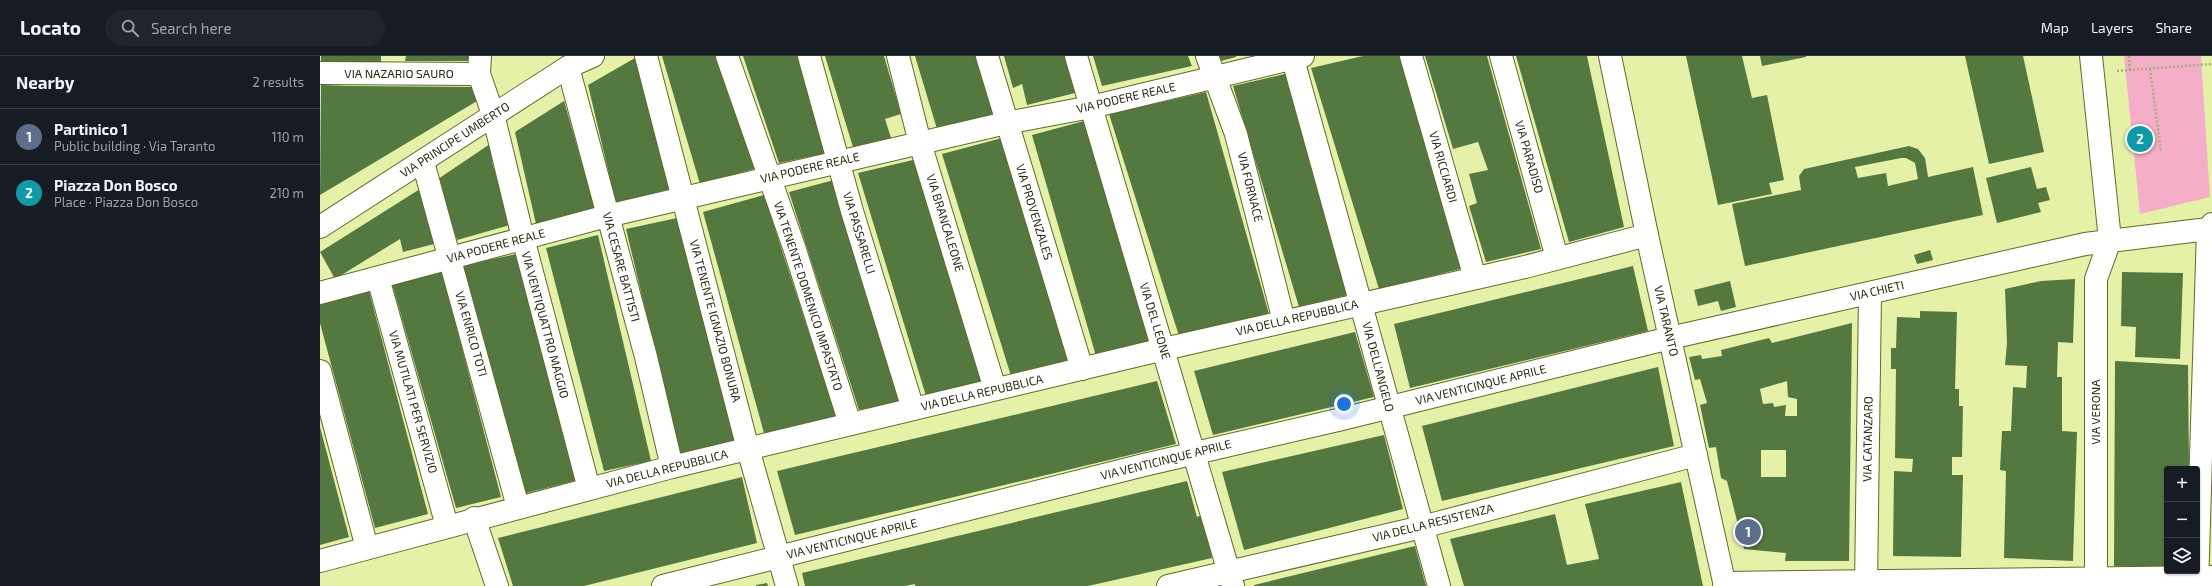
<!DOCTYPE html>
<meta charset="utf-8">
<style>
body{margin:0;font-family:"Exo 2",sans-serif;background:#20242c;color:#f1f3f6}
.controls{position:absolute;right:12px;bottom:12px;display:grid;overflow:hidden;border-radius:4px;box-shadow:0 1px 3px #0004}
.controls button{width:36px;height:36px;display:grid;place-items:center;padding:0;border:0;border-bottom:1px solid #363941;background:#171b24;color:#f1f3f6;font:20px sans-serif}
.you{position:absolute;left:1024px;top:348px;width:14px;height:14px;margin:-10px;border:3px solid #fff;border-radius:50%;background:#1a73e8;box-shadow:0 0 0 6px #1a73e833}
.badge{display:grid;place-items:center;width:26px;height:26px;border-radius:50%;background:#885fda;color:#fff;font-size:13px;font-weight:700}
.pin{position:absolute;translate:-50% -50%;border:2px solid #fff;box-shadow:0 1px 4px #0006}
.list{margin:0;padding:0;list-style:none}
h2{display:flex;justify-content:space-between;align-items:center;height:52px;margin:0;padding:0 16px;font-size:17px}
h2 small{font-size:13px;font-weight:400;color:#9ea1a6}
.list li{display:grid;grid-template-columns:26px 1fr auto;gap:12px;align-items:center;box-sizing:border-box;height:56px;padding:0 16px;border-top:1px solid #363941}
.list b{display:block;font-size:15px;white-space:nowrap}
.list p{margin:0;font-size:13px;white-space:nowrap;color:#9ea1a6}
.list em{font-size:13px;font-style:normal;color:#9ea1a6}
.icon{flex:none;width:22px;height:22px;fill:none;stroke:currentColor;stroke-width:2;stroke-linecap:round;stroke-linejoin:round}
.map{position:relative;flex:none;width:1892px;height:530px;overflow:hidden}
header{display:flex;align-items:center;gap:24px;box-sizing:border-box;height:56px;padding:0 20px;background:#171b24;border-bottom:1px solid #363941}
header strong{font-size:19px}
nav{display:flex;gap:22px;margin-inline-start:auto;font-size:14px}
.search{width:280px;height:36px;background:#20242c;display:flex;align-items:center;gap:10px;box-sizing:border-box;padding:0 14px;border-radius:22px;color:#9ea1a6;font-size:15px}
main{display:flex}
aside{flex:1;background:#171b24}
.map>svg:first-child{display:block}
.green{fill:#f5aec8}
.building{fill:#537940;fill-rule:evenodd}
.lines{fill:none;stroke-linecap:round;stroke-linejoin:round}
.minor-casing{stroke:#616a22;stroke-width:24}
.tertiary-casing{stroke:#616a22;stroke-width:24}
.path{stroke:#a7b075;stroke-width:2.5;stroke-dasharray:2 2;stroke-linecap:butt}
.minor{stroke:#fff;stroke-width:22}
.tertiary{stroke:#fff;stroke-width:22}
.labels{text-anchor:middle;stroke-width:4;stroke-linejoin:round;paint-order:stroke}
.street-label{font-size:12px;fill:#292d10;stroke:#fff}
</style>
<header>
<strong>Locato</strong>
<div class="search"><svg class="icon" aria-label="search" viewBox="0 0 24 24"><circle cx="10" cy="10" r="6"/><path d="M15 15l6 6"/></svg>Search here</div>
<nav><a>Map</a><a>Layers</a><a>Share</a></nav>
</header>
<main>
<aside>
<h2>Nearby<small>2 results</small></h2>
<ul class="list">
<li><span class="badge" style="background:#5c6f8a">1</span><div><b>Partinico 1</b><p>Public building · Via Taranto</p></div><em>110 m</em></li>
<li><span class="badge" style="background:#0f9aa8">2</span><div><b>Piazza Don Bosco</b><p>Place · Piazza Don Bosco</p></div><em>210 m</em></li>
</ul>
</aside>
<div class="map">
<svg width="1892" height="530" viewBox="0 0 1892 530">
<rect width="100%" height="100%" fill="#e6f1a8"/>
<polygon class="green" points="1804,0 1881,0 1890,141 1820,158"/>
<g class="building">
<polygon points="1,0 61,0 61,10 1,8"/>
<polygon points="86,0 150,0 150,5 85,5"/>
<polygon points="342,0 398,0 434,113 380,128"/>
<polygon points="423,0 479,0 507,97 459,107"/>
<polygon points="505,0 564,0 581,58 565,63 571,82 533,91"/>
<polygon points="595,0 656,0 675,58 617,73"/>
<polygon points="684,0 745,0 755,37 707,49 702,28 693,32"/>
<polygon points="773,0 868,0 872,10 782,30"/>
<polygon points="899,0 916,0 916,1 901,5"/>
<polygon points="1043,0 1080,0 1144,212 1059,233 991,12"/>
<polygon points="1105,0 1167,0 1221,193 1166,206 1149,150 1157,147 1149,118 1168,114 1158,86 1133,93"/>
<polygon points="1196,0 1267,0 1304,171 1249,186"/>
<polygon points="1366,0 1422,0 1432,42 1447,39 1464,124 1449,127 1452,138 1398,149"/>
<polygon points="1440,0 1486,0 1486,1 1442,10"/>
<polygon points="1645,0 1703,0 1724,96 1669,108"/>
<polygon points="315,2 350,133 296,148 268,29"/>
<polygon points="965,18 1031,238 979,251 913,30"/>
<polygon points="1,29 29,30 158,31 157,45 0,139"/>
<polygon points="886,36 949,258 859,280 789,58"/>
<polygon points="244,45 275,153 216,168 195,76"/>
<polygon points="764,65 831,285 776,300 712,79"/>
<polygon points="682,82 748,304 691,320 622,98"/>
<polygon points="173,86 178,102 172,106 190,169 137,184 118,123"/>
<path d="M1589,90L1598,93L1605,102L1608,121L1653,111L1663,159L1425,210L1412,148L1481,134L1479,120L1484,113ZM1581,102H1586L1595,107L1598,123L1568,130L1566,117L1538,122L1535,111Z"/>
<polygon points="597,103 664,325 606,340 538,117"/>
<polygon points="1711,111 1717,133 1726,131 1730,144 1718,147 1721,156 1677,167 1666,122"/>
<polygon points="514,124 581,345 539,354 469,136"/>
<polygon points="100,133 114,188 83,196 80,183 15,223 0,196"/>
<polygon points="444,139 516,360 444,377 383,156"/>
<polygon points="357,162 415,384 360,399 306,173"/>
<polygon points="278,179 331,405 284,415 226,192"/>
<polygon points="1610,194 1613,204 1597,208 1594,199"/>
<polygon points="197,198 258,424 206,437 142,209"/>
<polygon points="1313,210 1328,275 1090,332 1074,268"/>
<polygon points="122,216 181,441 136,452 71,224"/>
<polygon points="1802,216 1863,217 1860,303 1815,301 1816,271 1801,270"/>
<polygon points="1755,223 1753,287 1738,286 1737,321 1742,321 1742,375 1757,376 1753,505 1684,502 1686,415 1680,414 1682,375 1691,375 1693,331 1706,332 1707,310 1685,309 1687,287 1685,233 1721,225"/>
<polygon points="1410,225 1416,251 1401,255 1398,245 1378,250 1374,234"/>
<polygon points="49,235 108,458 55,472 0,267 0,246"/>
<polygon points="1600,255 1637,256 1635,333 1639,333 1639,350 1643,350 1642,401 1632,401 1632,419 1643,419 1641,501 1573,500 1574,415 1592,416 1593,403 1575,402 1576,313 1571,313 1571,292 1576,292 1577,261 1600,262"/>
<path d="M1532,267L1529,505H1465L1466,497L1424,493L1407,425L1401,422L1396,391L1389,392L1380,349L1387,347L1380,323L1375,324L1369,301L1381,299L1382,303L1402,300L1401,294L1449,282L1452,287ZM1467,325L1468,341L1477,343V360H1465L1466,349L1454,351L1453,347L1443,348L1440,333ZM1441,394H1466V421H1441Z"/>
<polygon points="1035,276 1054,341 893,379 874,315"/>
<polygon points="1795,305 1868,309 1869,413 1847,413 1847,511 1794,510"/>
<polygon points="1338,311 1354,390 1122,445 1102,370"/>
<polygon points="837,325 856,388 475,479 457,415"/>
<polygon points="0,371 29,481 0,489"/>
<polygon points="1064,379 1083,453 924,494 902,416"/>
<polygon points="422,421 437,487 264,530 193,530 178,482"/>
<polygon points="867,425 877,461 882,459 892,502 768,530 595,530 595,528 585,530 485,530 482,517"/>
<polygon points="1361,426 1383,530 1144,530 1130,483 1235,458 1247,509 1279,503 1265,448"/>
<polygon points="1095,490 1106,530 934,530 934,529"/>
<polygon points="447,527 448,530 436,530 436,529"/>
</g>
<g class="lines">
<g class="minor-casing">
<g id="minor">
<polyline points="160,0 159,18 173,58 203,182 269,433"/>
<polyline points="326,0 428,393 467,530"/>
<polyline points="407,0 475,194 530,368"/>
<polyline points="489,0 532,155 593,353"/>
<polyline points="578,0 600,87 675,333"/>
<polyline points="667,0 762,313"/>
<polyline points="756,0 913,530"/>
<polyline points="887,0 916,78 964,265"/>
<polyline points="972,0 1119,530"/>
<polyline points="1091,0 1155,222"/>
<polyline points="1181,0 1237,202"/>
<polyline points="1290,0 1327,179 1405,530"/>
<polyline points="1771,0 1790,184 1776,223 1776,530"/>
<polyline points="248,11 326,301 352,411"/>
<polyline points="0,17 159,18"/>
<polyline points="103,106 198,451"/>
<polyline points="58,222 127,470"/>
<polyline points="0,237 287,160 686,67 771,51 983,0"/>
<polyline points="0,315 47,492"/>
<polyline points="154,462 177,530"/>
<polyline points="0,505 352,411 844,293 1205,211 1327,179"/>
<polyline points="1404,527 1892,521"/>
<polyline points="343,530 824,409 1022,363 1350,282 1765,188 1888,173 1892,168"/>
<polyline points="848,530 1102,471 1376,399"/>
<polyline points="1546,530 1550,237"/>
<polyline points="1877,530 1888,173"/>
</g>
</g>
<g class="tertiary-casing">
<polyline id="tertiary" points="0,171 248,11 273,0"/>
</g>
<g class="path">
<polyline points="1809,0 1810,14"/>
<polyline points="1830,13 1841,95"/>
<polyline points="1797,15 1892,8"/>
</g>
<use href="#minor" class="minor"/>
<use href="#tertiary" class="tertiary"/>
</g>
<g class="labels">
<g class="street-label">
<text x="79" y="22">VIA NAZARIO SAURO</text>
<text transform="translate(806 42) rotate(-13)" y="4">VIA PODERE REALE</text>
<text transform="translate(135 84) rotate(-33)" y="4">VIA PRINCIPE UMBERTO</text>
<text transform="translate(1209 101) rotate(74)" y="4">VIA PARADISO</text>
<text transform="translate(1123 111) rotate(74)" y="4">VIA RICCIARDI</text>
<text transform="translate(490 112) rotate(-13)" y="4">VIA PODERE REALE</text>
<text transform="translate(930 131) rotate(76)" y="4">VIA FORNACE</text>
<text transform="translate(714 156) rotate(73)" y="4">VIA PROVENZALES</text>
<text transform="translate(625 167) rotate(73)" y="4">VIA BRANCALEONE</text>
<text transform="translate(539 177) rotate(73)" y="4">VIA PASSARELLI</text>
<text transform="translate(176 190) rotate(-15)" y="4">VIA PODERE REALE</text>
<text transform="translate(301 211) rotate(75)" y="4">VIA CESARE BATTISTI</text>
<text transform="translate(1557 235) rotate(-13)" y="4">VIA CHIETI</text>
<text transform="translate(488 240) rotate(72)" y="4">VIA TENENTE DOMENICO IMPASTATO</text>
<text transform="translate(977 262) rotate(-13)" y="4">VIA DELLA REPUBBLICA</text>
<text transform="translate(395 265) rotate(75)" y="4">VIA TENENTE IGNAZIO BONURA</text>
<text transform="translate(835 265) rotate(73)" y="4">VIA DEL LEONE</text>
<text transform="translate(1346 265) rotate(77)" y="4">VIA TARANTO</text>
<text transform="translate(225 269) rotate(75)" y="4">VIA VENTIQUATTRO MAGGIO</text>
<text transform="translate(151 278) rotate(74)" y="4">VIA ENRICO TOTI</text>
<text transform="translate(1058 311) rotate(75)" y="4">VIA DELL'ANGELO</text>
<text transform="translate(1161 329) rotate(-14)" y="4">VIA VENTICINQUE APRILE</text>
<text transform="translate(662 337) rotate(-13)" y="4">VIA DELLA REPUBBLICA</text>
<text transform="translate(93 346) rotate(74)" y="4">VIA MUTILATI PER SERVIZIO</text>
<text transform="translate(1776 356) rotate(-90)" y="4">VIA VERONA</text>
<text transform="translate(1548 383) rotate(-89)" y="4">VIA CATANZARO</text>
<text transform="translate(846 404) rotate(-14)" y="4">VIA VENTICINQUE APRILE</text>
<text transform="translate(347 413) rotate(-14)" y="4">VIA DELLA REPUBBLICA</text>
<text transform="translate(1113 467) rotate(-14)" y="4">VIA DELLA RESISTENZA</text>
<text transform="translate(532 483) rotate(-14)" y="4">VIA VENTICINQUE APRILE</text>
</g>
</g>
</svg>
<div class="controls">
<button>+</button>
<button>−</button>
<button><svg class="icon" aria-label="layers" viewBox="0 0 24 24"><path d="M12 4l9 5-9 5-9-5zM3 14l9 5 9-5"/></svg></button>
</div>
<div class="you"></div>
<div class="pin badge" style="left:1428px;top:476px;background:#5c6f8a">1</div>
<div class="pin badge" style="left:1820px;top:83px;background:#0f9aa8">2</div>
</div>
</main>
